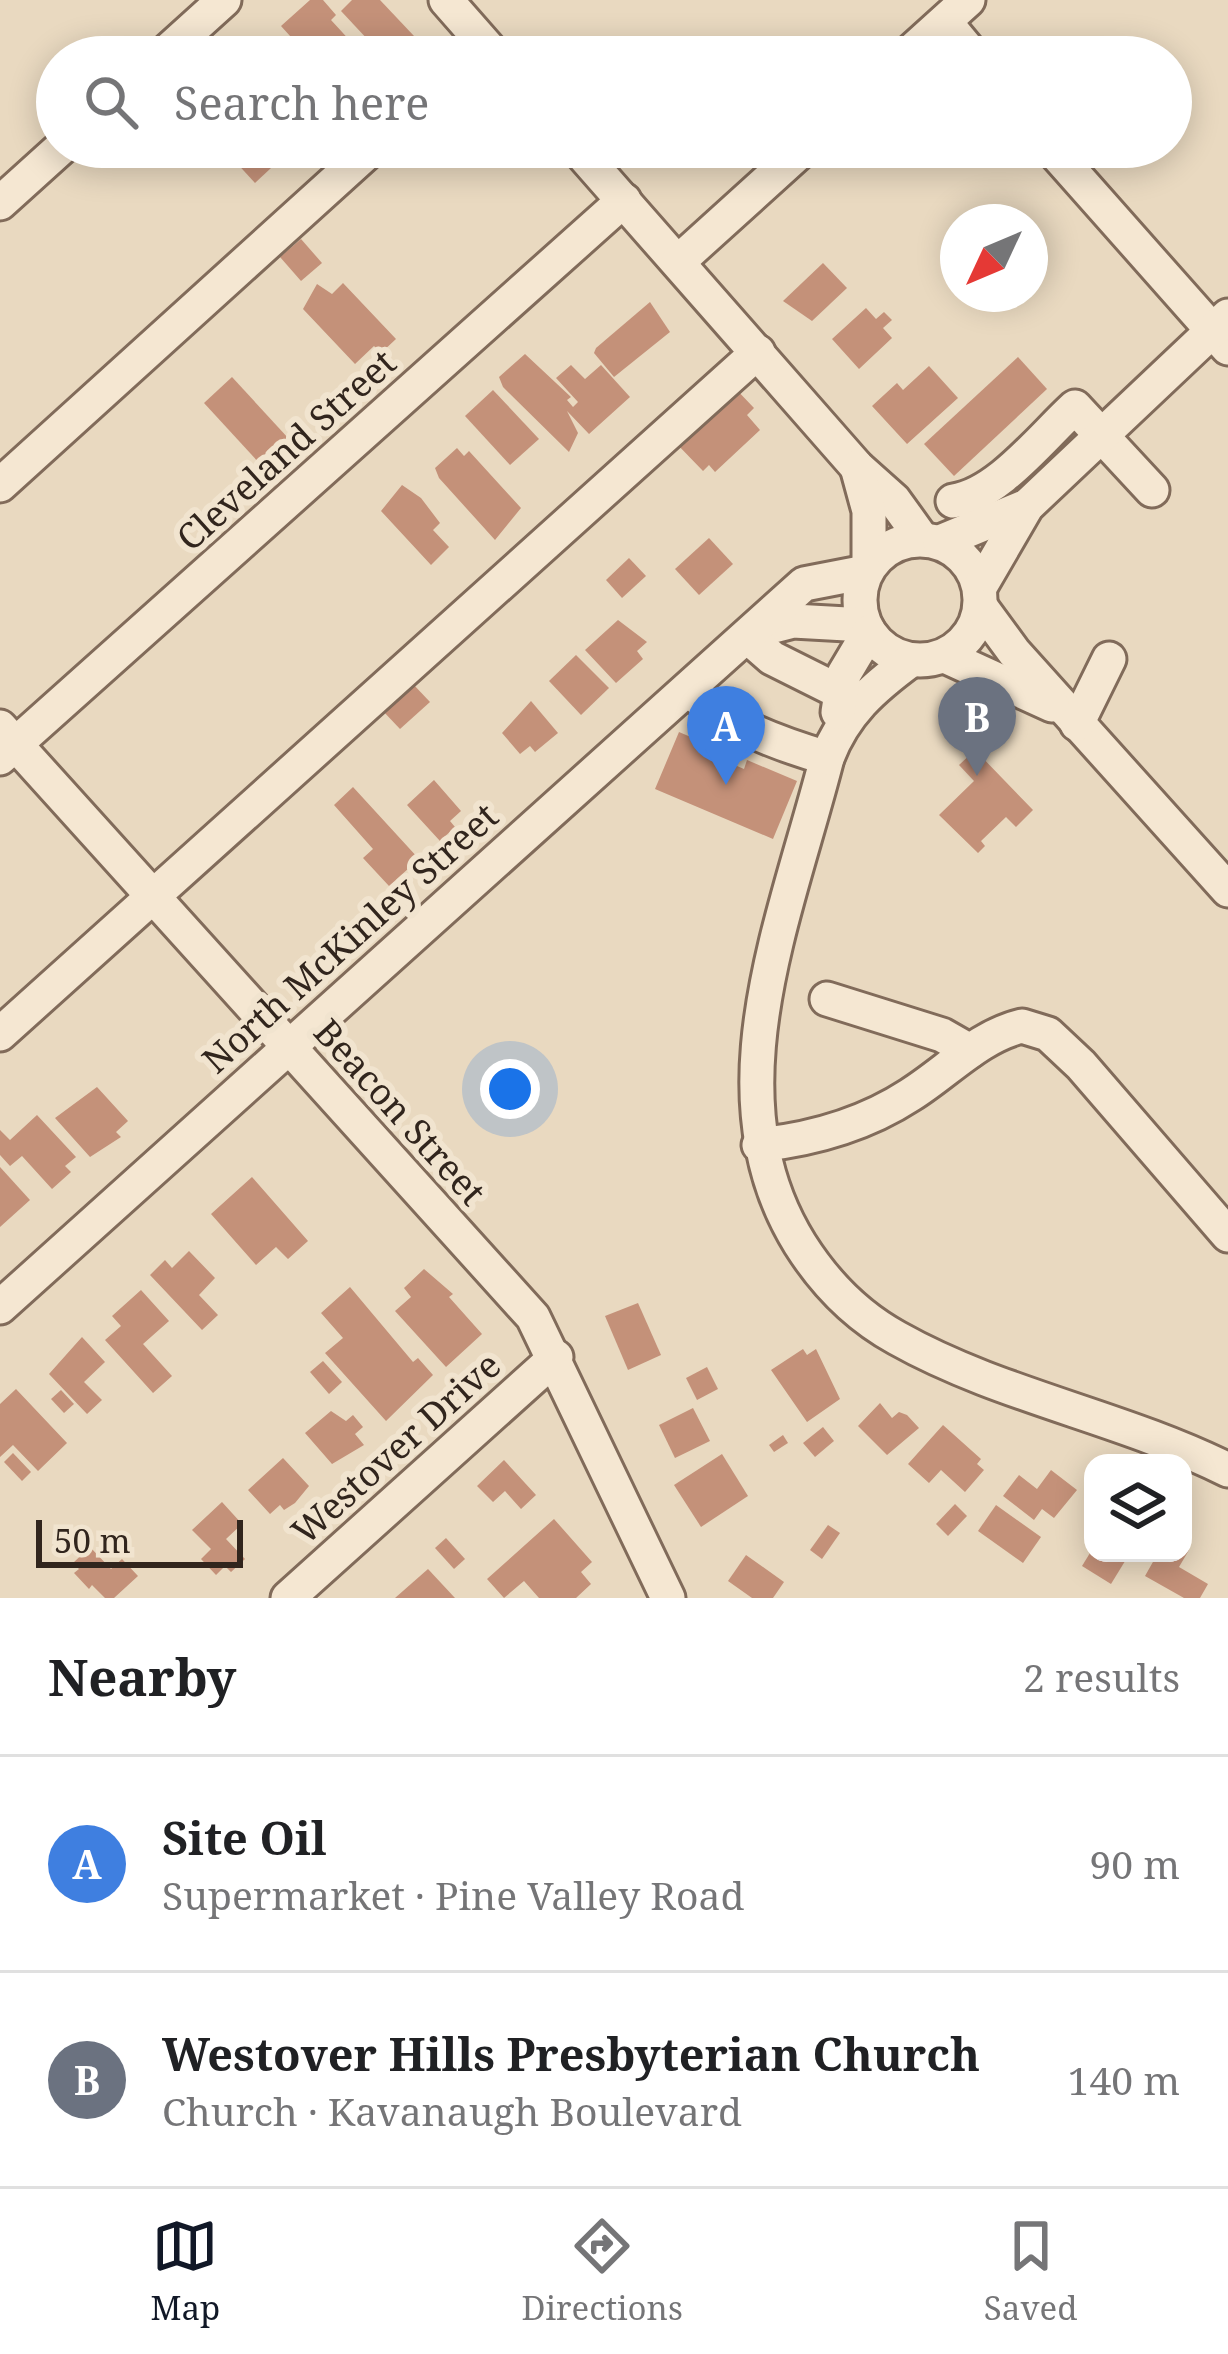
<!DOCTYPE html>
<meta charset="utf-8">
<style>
body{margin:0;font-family:"Noto Serif",serif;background:#f6f6f6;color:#202124}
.controls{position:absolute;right:36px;bottom:36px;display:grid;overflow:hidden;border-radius:24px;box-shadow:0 6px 30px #0003}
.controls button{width:108px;height:108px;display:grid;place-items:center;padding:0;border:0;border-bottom:3px solid #e0e0e0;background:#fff;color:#202124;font:60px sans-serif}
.compass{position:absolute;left:940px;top:204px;width:108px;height:108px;border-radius:50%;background:#fff;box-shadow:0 6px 30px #0003;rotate:226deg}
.scale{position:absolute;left:36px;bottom:30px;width:207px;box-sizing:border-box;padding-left:12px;border:6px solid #31251d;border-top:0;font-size:33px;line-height:42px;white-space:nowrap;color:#31251d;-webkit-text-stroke:9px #f1e4cf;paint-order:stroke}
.you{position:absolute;left:510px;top:1089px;width:42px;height:42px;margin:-30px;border:9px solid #fff;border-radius:50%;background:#1a73e8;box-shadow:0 0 0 18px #1a73e833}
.badge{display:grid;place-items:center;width:78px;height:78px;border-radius:50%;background:#111827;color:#fff;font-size:39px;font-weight:700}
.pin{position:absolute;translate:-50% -99px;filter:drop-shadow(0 3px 6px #0008)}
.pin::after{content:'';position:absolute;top:63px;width:42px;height:36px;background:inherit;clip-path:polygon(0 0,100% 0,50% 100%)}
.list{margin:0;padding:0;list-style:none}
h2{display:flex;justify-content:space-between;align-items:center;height:156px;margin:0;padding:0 48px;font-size:51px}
h2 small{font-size:39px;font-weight:400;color:#757577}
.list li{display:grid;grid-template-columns:78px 1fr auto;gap:36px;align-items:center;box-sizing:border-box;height:216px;padding:0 48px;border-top:3px solid #e0e0e0}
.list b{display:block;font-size:45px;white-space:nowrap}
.list p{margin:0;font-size:39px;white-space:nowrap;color:#757577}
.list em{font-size:39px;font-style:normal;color:#757577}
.icon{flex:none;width:66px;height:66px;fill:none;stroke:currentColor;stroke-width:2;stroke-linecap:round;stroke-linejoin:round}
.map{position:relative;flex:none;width:1228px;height:1598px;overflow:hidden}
.search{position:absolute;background:#fff;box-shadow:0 6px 30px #0003;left:36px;right:36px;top:36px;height:132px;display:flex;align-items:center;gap:30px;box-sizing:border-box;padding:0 42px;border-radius:66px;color:#757577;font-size:45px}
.sheet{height:588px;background:#fff}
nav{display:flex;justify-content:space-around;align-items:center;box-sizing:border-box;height:168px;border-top:3px solid #e0e0e0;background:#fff;font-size:33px;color:#757577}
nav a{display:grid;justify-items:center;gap:6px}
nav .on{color:#111827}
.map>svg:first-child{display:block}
.building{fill:#c49179}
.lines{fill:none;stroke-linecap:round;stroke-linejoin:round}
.minor-casing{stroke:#816b5a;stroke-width:39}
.minor{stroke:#f5e7d2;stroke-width:33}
.labels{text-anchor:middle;stroke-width:12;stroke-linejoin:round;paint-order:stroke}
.street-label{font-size:36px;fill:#31251d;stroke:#f1e4cf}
</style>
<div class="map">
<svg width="1228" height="1598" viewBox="0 0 1228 1598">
<rect width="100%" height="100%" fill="#e9d9c0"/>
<g class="building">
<polygon points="310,0 323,0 336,15 331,20 365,57 309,57 281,26"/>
<polygon points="352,0 380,0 414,36 392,57 384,57 341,11"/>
<polygon points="222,147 281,147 287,153 255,183"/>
<polygon points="301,239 322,263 301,281 280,257"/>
<polygon points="823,263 847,288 812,321 783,301"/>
<polygon points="343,283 396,339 381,353 374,346 355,364 303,309 317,284 332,294"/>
<polygon points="650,302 670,332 614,377 594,353 596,348"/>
<polygon points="866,308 876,319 884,312 892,320 883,328 892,338 859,369 832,339"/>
<polygon points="525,354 571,397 567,400 573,407 578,402 556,378 571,365 585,379 601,365 630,397 589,434 567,411 578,433 569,452 503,387 499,377"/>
<polygon points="1018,357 1047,389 954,476 924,444"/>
<polygon points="929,366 958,398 907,444 872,406 897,383 903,390"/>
<polygon points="232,377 289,439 261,465 204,403"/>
<polygon points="733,386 754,408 747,415 760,430 715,472 709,465 703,471 674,441"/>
<polygon points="493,390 539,439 510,465 465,416"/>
<polygon points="457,448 464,456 469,451 521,508 495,540 439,478 435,468"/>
<polygon points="402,485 421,498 440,523 433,530 449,547 431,565 381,511"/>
<polygon points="709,538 733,564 699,595 675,569"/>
<polygon points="629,558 646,576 622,598 606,580"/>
<polygon points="618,620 647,642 637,651 643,659 616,683 585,650"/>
<polygon points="576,655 609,688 581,715 549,681"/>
<polygon points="412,683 430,702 400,729 382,710"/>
<polygon points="531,701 558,733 535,752 530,746 520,754 502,733"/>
<polygon points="679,732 733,755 730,763 744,769 747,760 797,781 773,839 655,789"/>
<polygon points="975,750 1033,810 1016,827 1006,817 981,841 985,846 978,853 939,815 974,781 959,765"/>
<polygon points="434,780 461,811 450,821 455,827 440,841 407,805"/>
<polygon points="353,787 419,859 389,886 363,858 373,849 334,805"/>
<polygon points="97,1087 128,1121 116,1132 121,1137 90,1157 55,1118"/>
<polygon points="37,1115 76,1157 65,1166 71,1172 52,1189 22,1156 10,1166 0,1155 0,1130 10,1140"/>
<polygon points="0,1167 30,1200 0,1227"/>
<polygon points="252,1177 308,1241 288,1259 276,1247 256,1265 211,1214"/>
<polygon points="189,1251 215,1278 199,1295 218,1315 202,1330 150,1275 165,1260 172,1268"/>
<polygon points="424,1269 453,1294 449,1297 482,1334 446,1367 395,1311 411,1297 404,1288"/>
<polygon points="350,1287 413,1362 418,1358 433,1375 386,1421 325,1353 343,1338 321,1313"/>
<polygon points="141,1290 169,1321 143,1344 172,1376 153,1393 105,1340 121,1326 112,1316"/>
<polygon points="638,1303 661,1355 628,1370 605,1316"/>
<polygon points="82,1337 105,1362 84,1382 102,1400 87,1414 49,1374"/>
<polygon points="803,1349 807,1355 816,1349 840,1399 807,1422 771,1370"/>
<polygon points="323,1361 342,1382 329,1394 310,1372"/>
<polygon points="707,1367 718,1389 697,1400 686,1378"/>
<polygon points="16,1389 67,1443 38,1471 13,1445 0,1457 0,1404"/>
<polygon points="61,1390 74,1404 64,1413 51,1399"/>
<polygon points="880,1403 892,1418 899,1412 907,1415 919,1428 887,1455 858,1426"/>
<polygon points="693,1408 710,1441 675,1458 659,1425"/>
<polygon points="331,1411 346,1421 353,1415 363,1427 355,1434 364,1445 332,1464 305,1433"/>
<polygon points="943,1425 981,1459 977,1464 984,1470 965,1492 941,1470 929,1483 908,1464"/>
<polygon points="823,1427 834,1441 815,1457 803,1443"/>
<polygon points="783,1435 788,1443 774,1452 769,1445"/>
<polygon points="13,1453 31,1472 22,1481 4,1462"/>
<polygon points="722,1454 748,1496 701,1527 674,1485"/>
<polygon points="283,1458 309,1486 295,1503 284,1510 280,1505 270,1514 248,1490"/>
<polygon points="504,1460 536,1495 521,1509 505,1491 493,1502 477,1486"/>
<polygon points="1051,1470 1077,1490 1054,1518 1042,1509 1034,1520 1003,1496 1019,1475 1037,1489"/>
<polygon points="222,1502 242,1524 226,1539 245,1559 231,1572 225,1566 216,1575 201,1559 211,1549 192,1530"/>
<polygon points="955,1504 967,1516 948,1536 936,1524"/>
<polygon points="996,1505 1041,1537 1023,1563 978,1531"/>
<polygon points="554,1519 592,1562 581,1572 591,1584 576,1598 539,1598 524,1581 504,1598 487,1579"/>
<polygon points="828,1525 840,1533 822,1559 810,1550"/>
<polygon points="446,1538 465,1559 454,1569 435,1548"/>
<polygon points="90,1547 111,1569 122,1559 138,1576 114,1598 105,1598 92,1585 89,1589 74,1573 79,1569 73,1563"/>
<polygon points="1183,1547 1189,1550 1179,1567 1208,1584 1200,1598 1184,1598 1145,1576 1158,1553 1183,1553"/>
<polygon points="1090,1553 1130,1553 1111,1584 1082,1566"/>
<polygon points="746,1555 784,1582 773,1598 752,1598 728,1581"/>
<polygon points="428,1569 455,1598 395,1598"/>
</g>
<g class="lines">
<g class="minor-casing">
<g id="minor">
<polyline points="446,0 496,57"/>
<polyline points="945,22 974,57"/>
<polyline points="161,57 224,0"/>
<polyline points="905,57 968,0"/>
<polyline points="576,147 857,467 894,500 922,539"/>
<polyline points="1050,147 1228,348"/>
<polyline points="0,203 62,147"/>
<polyline points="678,262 805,147"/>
<polyline points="857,467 869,511 869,566"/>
<polyline points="0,485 373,147"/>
<path d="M953,501C998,495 1042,437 1075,407L1152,490"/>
<circle cx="920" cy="600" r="60"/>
<polyline points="940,542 1027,506"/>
<polyline points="980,587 1027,506 1228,316"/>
<polyline points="981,607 1014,652 1228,890"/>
<polyline points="758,630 793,621 865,625"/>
<polyline points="748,637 772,658 840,692"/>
<polyline points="945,656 1052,705"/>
<path d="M911,660C873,688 844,713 827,758C787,915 707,1095 800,1244C824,1282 857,1316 897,1338C1000,1396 1122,1417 1228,1470"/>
<path d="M689,689C723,724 780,744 827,758"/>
<polyline points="838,712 844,674 869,632"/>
<polyline points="1077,724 1109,659"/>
<polyline points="0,727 533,1317 668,1598"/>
<polyline points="0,758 624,200"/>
<polyline points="827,999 942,1035 970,1051"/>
<polyline points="0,1034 758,352"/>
<path d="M759,1145C814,1139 864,1125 910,1095C947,1072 979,1036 1022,1026L1048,1034L1081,1065L1228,1235"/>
<polyline points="0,1307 804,584 866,572"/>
<polyline points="288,1598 556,1357"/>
</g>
</g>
<use href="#minor" class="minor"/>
</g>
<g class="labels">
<g class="street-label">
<text transform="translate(286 450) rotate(-42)" y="13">Cleveland Street</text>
<text transform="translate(350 938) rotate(-42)" y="13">North McKinley Street</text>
<text transform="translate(400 1112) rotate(48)" y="13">Beacon Street</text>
<text transform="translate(396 1448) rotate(-42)" y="13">Westover Drive</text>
</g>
</g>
</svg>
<div class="controls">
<button><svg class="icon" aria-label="layers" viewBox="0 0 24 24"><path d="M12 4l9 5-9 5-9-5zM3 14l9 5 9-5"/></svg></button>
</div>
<svg class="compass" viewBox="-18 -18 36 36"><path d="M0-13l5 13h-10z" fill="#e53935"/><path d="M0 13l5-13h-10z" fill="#757577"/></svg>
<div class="scale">50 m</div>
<div class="you"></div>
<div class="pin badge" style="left:726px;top:785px;background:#3f7fe0">A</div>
<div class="pin badge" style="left:977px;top:776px;background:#6b7280">B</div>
<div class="search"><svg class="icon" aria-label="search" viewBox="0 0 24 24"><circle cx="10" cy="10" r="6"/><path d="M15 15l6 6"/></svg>Search here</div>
</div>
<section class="sheet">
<h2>Nearby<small>2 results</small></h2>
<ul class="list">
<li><span class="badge" style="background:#3f7fe0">A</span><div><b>Site Oil</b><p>Supermarket · Pine Valley Road</p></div><em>90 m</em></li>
<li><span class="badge" style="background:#6b7280">B</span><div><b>Westover Hills Presbyterian Church</b><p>Church · Kavanaugh Boulevard</p></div><em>140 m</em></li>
</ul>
</section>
<nav>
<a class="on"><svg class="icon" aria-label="map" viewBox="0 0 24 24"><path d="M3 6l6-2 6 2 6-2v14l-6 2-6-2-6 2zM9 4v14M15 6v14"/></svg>Map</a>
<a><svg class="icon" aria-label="directions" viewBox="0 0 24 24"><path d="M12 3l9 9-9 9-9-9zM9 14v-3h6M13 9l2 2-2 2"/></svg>Directions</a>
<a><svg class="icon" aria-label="saved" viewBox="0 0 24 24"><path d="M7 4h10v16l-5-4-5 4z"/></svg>Saved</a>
</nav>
